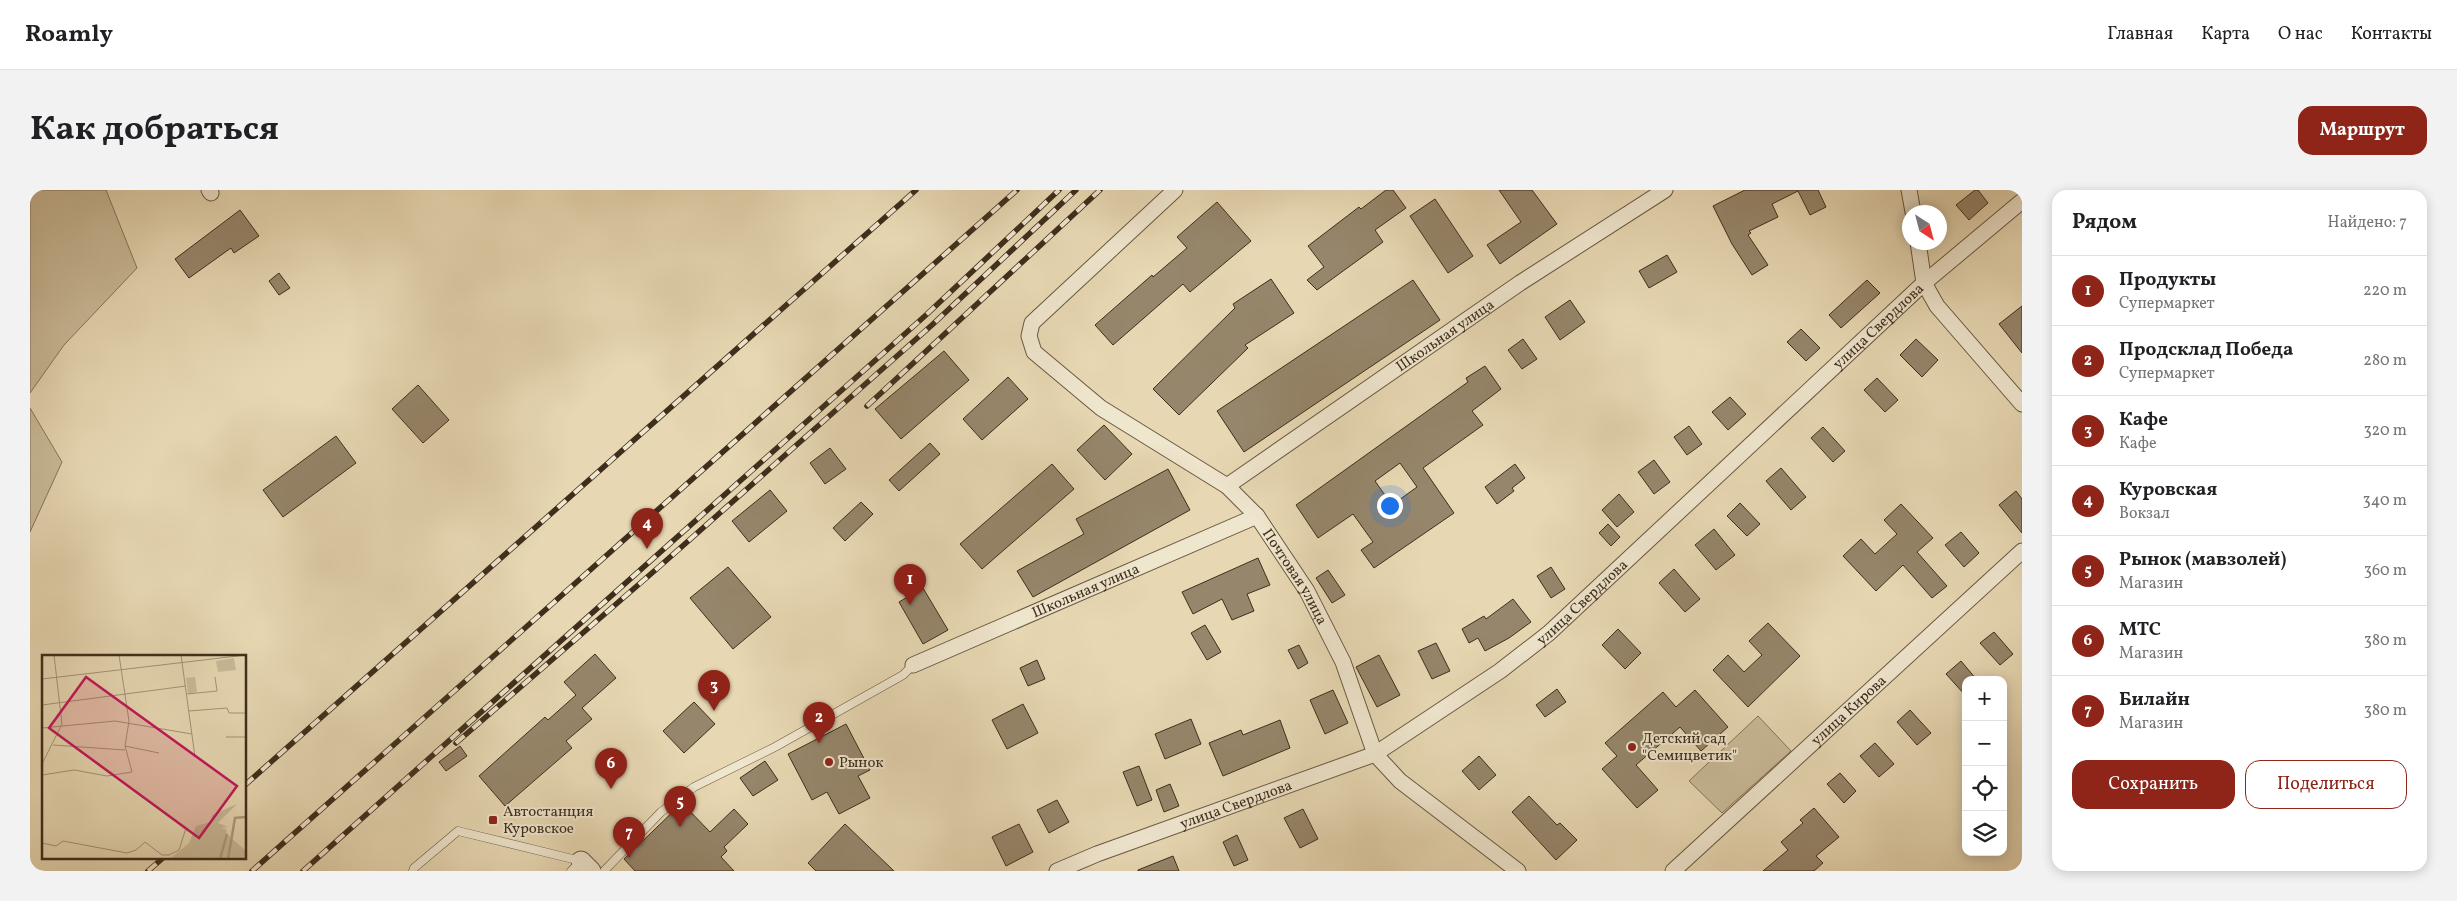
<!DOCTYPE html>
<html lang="ru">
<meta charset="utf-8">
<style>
body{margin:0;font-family:Vollkorn,serif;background:#f2f2f2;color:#202124}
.controls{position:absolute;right:15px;bottom:15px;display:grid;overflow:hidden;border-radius:10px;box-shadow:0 2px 12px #0003}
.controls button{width:45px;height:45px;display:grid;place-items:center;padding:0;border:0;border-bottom:1px solid #e0e0e0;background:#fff;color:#202124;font:25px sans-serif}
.compass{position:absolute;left:1872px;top:15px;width:45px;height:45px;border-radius:50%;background:#fff;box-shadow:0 2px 12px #0003;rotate:144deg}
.you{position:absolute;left:1359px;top:315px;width:18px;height:18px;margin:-12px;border:4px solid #fff;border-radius:50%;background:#1a73e8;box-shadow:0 0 0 8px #1a73e833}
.badge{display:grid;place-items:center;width:32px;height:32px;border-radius:50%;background:#8f2418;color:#fff;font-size:16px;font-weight:700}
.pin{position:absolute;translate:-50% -41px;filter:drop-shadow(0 1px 2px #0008)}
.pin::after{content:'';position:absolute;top:26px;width:18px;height:15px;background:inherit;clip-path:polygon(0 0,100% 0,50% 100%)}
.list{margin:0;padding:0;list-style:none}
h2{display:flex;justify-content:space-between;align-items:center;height:65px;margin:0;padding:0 20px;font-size:21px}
h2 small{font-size:16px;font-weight:400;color:#757577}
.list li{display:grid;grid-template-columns:32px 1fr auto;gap:15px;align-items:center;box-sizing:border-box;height:70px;padding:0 20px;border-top:1px solid #e0e0e0}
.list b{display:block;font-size:19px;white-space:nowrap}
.list p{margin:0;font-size:16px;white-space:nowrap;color:#757577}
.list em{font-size:16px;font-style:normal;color:#757577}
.actions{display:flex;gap:10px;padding:15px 20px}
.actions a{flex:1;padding:11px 0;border:1px solid #8f2418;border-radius:15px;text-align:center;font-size:18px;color:#8f2418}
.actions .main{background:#8f2418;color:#fff}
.icon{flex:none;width:28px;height:28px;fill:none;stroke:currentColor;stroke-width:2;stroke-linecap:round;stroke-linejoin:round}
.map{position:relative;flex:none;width:1992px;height:681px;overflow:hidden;border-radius:15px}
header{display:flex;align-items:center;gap:30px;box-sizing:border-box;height:70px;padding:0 25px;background:#fff;border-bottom:1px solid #e0e0e0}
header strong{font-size:24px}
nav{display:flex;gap:28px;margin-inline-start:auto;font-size:18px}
.intro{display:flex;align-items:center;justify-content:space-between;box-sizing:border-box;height:120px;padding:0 30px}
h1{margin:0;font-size:35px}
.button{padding:12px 22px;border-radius:15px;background:#8f2418;color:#fff;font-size:18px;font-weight:700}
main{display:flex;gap:30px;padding:0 30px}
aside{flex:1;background:#fff;border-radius:15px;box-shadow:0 2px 12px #0003}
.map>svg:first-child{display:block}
.green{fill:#cabb99;stroke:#84745a}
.building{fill:#96866b;stroke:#3f2e1c;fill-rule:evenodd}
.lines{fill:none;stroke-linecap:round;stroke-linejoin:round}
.service-casing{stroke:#695842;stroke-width:9}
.minor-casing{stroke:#695842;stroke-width:17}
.tertiary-casing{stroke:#695842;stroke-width:21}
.service{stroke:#efe6ce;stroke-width:8}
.minor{stroke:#efe6ce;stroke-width:15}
.tertiary{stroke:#efe6ce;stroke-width:19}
.rail-casing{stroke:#3f2e1c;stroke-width:5.5}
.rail{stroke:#efe6ce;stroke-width:4;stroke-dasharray:11;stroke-linecap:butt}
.poi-dot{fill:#8f2418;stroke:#efe6ce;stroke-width:2}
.labels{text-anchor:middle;stroke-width:4;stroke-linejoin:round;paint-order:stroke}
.street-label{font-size:15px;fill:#3f2e1c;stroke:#efe6ce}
.poi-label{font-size:15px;fill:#3f2e1c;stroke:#efe6ce;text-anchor:start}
.inset-river{fill:none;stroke:#ae9e80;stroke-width:2.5}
.inset-road{fill:none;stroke:#a49477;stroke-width:1}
.view{fill:#c2185b;fill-opacity:0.15;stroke:#c2185b;stroke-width:2.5}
.inset-edge{fill:none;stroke:#3f2e1c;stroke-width:2.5}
</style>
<header>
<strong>Roamly</strong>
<nav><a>Главная</a><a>Карта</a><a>О нас</a><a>Контакты</a></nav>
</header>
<div class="intro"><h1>Как добраться</h1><a class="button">Маршрут</a></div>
<main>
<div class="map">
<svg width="1992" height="681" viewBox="0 0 1992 681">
<rect width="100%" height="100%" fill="#e7d8b3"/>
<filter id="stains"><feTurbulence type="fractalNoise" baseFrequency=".004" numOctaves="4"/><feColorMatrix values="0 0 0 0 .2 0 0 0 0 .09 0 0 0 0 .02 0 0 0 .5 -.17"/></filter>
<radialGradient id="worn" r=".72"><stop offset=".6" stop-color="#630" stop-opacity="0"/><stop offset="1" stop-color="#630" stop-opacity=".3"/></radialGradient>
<g class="green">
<polygon points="0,0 76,0 107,78 34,155 0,203"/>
<polygon points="0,218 32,272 0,342"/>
<polygon points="1728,526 1761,561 1692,623 1659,591"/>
</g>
<g class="building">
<polygon points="1356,0 1363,0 1376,18 1345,40 1353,52 1287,100 1277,90 1294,77 1278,56 1329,17 1331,19"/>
<polygon points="1469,0 1502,0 1527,34 1470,74 1457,55 1491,32"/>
<polygon points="1715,0 1788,0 1796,17 1780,25 1768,1 1742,14 1748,27 1719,41 1721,43 1718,45 1738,75 1722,85 1702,54 1683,16"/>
<polygon points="1945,0 1948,0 1958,13 1939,30 1926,15"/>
<polygon points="1405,9 1443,66 1418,83 1380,26"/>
<polygon points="1187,12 1221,51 1160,102 1153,94 1083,155 1065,135 1122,85 1123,87 1157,58 1147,47"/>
<polygon points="210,20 229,46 204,63 201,58 159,88 145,69"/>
<polygon points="1637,65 1647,82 1619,98 1609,81"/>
<polygon points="249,83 260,98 249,105 239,91"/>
<polygon points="1241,89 1264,123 1215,155 1218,158 1149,225 1123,199 1205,118 1203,114"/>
<polygon points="1383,90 1410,130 1214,262 1187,221"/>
<polygon points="1837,90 1850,103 1811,138 1799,125"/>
<polygon points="1540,110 1555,132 1530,150 1515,127"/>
<polygon points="1992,116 1992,163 1969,134"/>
<polygon points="1771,139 1790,158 1776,171 1757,152"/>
<polygon points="1493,149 1507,169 1492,179 1478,160"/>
<polygon points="1886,149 1908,170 1892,187 1870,165"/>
<polygon points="914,161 939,190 871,249 845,219"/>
<path d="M1455,176L1471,199L1442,221L1453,235L1393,278L1424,323L1344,378L1331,360L1343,352L1323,324L1288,348L1266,315L1438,192L1436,188ZM1370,273L1387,297L1362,315L1345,291Z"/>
<polygon points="978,187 998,209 952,250 933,229"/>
<polygon points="1847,188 1868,210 1855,222 1834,200"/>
<polygon points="388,195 419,230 393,253 362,219"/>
<polygon points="1700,207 1716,224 1698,240 1682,222"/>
<polygon points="1074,235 1102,264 1075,290 1047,260"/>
<polygon points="1659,236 1672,254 1657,265 1644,247"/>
<polygon points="1793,237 1815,261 1803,272 1781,248"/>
<polygon points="306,246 326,273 253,327 233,300"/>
<polygon points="900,253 910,264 869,301 859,290"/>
<polygon points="800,258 816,279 795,294 780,273"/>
<polygon points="1624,270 1640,292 1624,304 1608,282"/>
<polygon points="1022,274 1044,299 952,379 930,354"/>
<polygon points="1485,274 1495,288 1482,298 1484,301 1467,314 1455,297"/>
<polygon points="1751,278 1776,307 1761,320 1736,291"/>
<polygon points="1138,279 1160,320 1003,407 987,381 1054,344 1046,329"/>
<polygon points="740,300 757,321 719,352 702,331"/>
<polygon points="1986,301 1992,309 1992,343 1969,315"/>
<polygon points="1589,304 1604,322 1587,337 1572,320"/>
<polygon points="831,312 843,324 815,351 803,338"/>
<polygon points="1710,313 1730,334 1717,346 1697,326"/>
<polygon points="1871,314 1903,348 1887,362 1917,396 1902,408 1873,375 1846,401 1813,366 1831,349 1845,364 1867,344 1854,330"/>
<polygon points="1578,334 1590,347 1581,356 1569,343"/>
<polygon points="1684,339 1705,365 1686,380 1665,355"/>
<polygon points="1931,342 1949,363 1934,377 1915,355"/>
<polygon points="1228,368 1240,395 1217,404 1224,421 1202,430 1192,409 1163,424 1152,402"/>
<polygon points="698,377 741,427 703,459 660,408"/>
<polygon points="1521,377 1535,399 1521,408 1507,386"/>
<polygon points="1644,379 1670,409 1655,422 1629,393"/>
<polygon points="1298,380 1315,405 1302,413 1286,388"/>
<polygon points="893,398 918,440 893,454 869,412"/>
<polygon points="1483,409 1501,432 1479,448 1455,461 1448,448 1439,453 1432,439 1454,426 1456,429"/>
<polygon points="1738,433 1770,466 1718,517 1683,480 1698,465 1714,482 1732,465 1719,451"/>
<polygon points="1175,435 1191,462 1177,470 1161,443"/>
<polygon points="1588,439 1611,463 1595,479 1572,455"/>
<polygon points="1964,442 1983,464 1970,475 1950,453"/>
<polygon points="1406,453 1420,481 1402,489 1388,461"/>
<polygon points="1269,455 1278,473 1268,479 1258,460"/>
<polygon points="565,464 586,488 552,518 562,529 536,551 542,558 475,616 449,586 515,527 518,530 546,505 534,492"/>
<polygon points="1349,465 1370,505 1347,517 1326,477"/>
<polygon points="1007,470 1015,489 998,496 990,478"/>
<polygon points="1931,471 1947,490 1936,490 1936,506 1916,484"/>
<polygon points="1527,499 1536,512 1515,527 1506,515"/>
<polygon points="1303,500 1318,533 1295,544 1280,510"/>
<polygon points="1665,500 1698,537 1671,561 1650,537 1606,575 1628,600 1607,618 1572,579 1587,566 1575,553 1633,502 1646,517"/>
<polygon points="664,512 685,534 654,563 633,541"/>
<polygon points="993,514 1008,543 977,559 962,530"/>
<polygon points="1880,520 1901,543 1887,555 1867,532"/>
<polygon points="1161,529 1171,554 1135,569 1125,544"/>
<polygon points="1250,530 1260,558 1193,586 1179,553 1211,540 1213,545"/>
<polygon points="816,534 840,580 828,586 840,608 809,624 797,602 782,610 758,564"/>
<polygon points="1845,553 1864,574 1849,587 1830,566"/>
<polygon points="430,556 437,566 416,581 409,572"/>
<polygon points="1449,566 1466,585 1449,600 1432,581"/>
<polygon points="735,571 748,590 723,606 710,588"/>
<polygon points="1109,576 1122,610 1107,616 1093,582"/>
<polygon points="1810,583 1826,601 1814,613 1797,594"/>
<polygon points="1140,594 1149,616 1134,622 1126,600"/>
<polygon points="1499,606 1527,635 1530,633 1547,650 1526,670 1482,622"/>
<polygon points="1027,610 1039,632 1019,643 1007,620"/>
<polygon points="652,613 680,642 704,619 718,634 694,657 697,661 691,667 704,681 605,681 594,669"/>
<polygon points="1784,618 1809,647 1786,666 1793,673 1784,681 1733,681 1758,660 1751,652 1773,633 1770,630"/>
<polygon points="1273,619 1288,649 1270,658 1254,628"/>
<polygon points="815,634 864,681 786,681 778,673"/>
<polygon points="989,634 1003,662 976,676 962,647"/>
<polygon points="1207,645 1218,670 1204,676 1193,652"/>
<polygon points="1143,666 1149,681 1108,681 1108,680"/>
</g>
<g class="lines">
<g class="service-casing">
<g id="service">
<polyline points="383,681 384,678 428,641 551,671"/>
<polyline points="541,681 551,671"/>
<polyline points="574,681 631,622 664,597 745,557 873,485 883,475"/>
</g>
</g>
<g class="minor-casing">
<g id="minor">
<polyline points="179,0 181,3"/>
<path id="s1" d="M1145,0L1002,133L999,146L1004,162L1071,218L1197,296L1227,326L1277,401L1313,472L1345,564L1370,591L1488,681"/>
<polyline points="1879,0 1883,22"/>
<polyline points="1888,52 1894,93 1907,116 1992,214"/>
<path id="s2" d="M1197,296L1490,93L1635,0"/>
<path id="s3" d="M883,475L1227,326"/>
<path id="s4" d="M1027,681L1067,664L1345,564L1470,481L1519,443L1894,93L1992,11"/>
<path id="s5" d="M1643,681L1992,361"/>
</g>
</g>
<g class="tertiary-casing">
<polyline id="tertiary" points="551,671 561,681"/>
</g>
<use href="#service" class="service"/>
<use href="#minor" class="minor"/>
<use href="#tertiary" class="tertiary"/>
<g class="rail-casing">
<g id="rail">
<polyline points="837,216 1070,0"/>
<polyline points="426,553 630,376 902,135 1046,0"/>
<polyline points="215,595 886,0"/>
<polyline points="118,681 134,667"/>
<polyline points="222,681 987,0"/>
<polyline points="273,681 896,125 1029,0"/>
</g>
</g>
<use href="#rail" class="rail"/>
</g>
<g class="poi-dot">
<circle cx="1602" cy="557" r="5"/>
<circle cx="799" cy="572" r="5"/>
<rect x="458" y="625" width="10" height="10" rx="2.5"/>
</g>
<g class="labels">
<g class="street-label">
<text dy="5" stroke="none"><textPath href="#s4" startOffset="1001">улица Свердлова</textPath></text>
<text dy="5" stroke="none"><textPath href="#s2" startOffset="265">Школьная улица</textPath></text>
<text dy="5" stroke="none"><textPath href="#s1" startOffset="575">Почтовая улица</textPath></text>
<text dy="5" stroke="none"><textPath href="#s3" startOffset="188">Школьная улица</textPath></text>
<text dy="5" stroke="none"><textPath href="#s4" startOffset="596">улица Свердлова</textPath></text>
<text dy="5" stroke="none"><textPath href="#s5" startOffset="238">улица Кирова</textPath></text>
<text dy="5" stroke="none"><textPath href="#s4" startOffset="191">улица Свердлова</textPath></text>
</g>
<g class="poi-label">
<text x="1612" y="553">Детский сад<tspan x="1612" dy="17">"Семицветик"</tspan></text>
<text x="809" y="577">Рынок</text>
<text x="473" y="626">Автостанция<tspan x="473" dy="17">Куровское</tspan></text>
</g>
</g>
<g transform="translate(12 465)">
<rect width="204" height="204" fill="#e7d8b3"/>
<path d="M192,3L194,15L176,17L174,6ZM153,22L155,37L146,39L144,23ZM195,149L176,168L186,172L179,173L184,174L185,179L204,196V204H128L147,188L154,171L169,167L170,160Z" fill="#cabb99"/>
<path class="inset-river" d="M178,204L185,179M186,204L193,163L204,162"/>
<path class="inset-road" d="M139,0L153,102M0,24L204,0M145,39L175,36L173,22M0,50L144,31M147,56L185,53L187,58H204M0,73L73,66L150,79M184,82H204M11,90L83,95M83,91L117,98M0,109L20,69L12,0M0,120L32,115L65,121L90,117L83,91L87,66L77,0M0,188L14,191L21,186L85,198L94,195L103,187L120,200H127L137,195L144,173"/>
<path class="view" d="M44,22L195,131L157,183L7,73Z"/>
<rect width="204" height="204" class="inset-edge"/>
</g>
<rect width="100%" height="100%" filter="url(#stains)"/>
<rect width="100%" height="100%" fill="url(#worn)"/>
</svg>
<div class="controls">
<button>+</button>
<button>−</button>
<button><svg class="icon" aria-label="locate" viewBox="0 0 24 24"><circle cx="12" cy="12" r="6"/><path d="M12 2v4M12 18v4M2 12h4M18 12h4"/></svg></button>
<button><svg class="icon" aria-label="layers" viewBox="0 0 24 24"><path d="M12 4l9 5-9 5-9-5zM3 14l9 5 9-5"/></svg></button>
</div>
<svg class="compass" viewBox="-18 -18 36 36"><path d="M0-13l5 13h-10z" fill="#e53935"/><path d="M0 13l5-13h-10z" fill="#757577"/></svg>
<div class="you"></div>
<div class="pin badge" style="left:880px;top:415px">1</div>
<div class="pin badge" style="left:789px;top:553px">2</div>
<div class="pin badge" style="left:684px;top:521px">3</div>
<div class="pin badge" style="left:617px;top:359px">4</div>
<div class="pin badge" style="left:650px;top:637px">5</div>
<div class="pin badge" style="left:581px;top:599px">6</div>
<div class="pin badge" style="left:599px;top:668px">7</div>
</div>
<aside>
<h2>Рядом<small>Найдено: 7</small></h2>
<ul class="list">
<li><span class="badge">1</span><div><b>Продукты</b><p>Супермаркет</p></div><em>220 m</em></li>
<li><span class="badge">2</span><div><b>Продсклад Победа</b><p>Супермаркет</p></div><em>280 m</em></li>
<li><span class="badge">3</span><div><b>Кафе</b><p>Кафе</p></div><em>320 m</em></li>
<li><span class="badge">4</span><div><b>Куровская</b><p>Вокзал</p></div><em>340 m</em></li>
<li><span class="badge">5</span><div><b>Рынок (мавзолей)</b><p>Магазин</p></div><em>360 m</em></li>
<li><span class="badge">6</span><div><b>МТС</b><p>Магазин</p></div><em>380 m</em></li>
<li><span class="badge">7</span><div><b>Билайн</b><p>Магазин</p></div><em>380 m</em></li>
</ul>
<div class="actions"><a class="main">Сохранить</a><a>Поделиться</a></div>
</aside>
</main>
